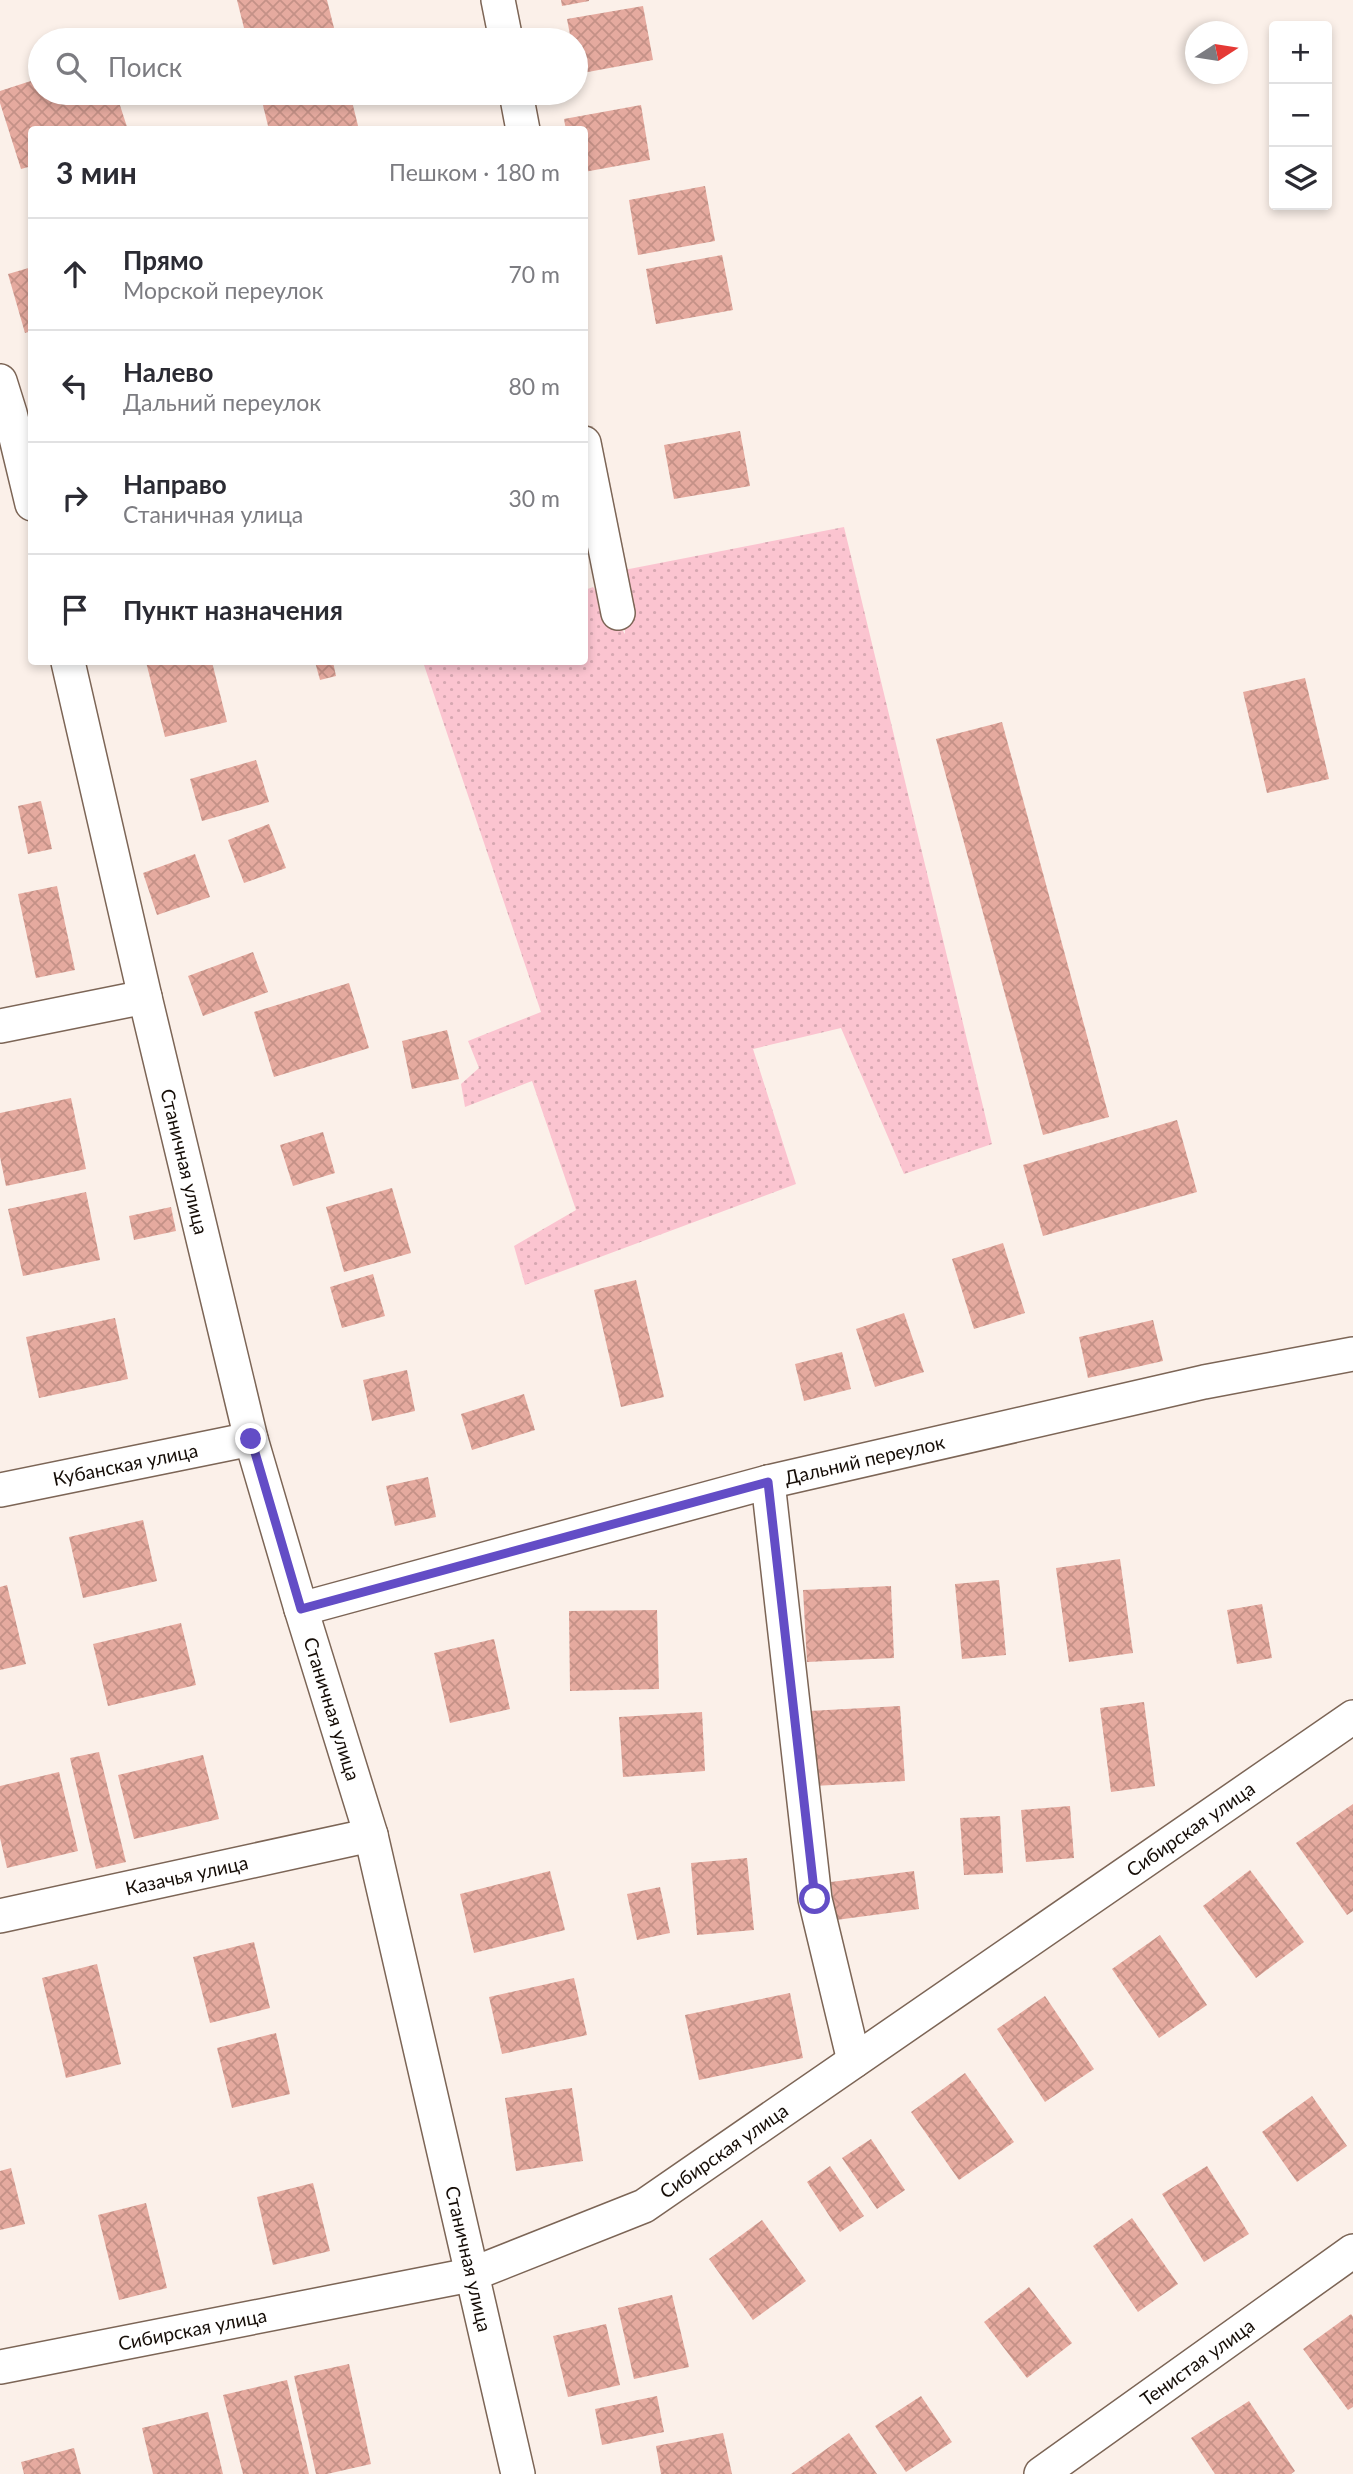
<!DOCTYPE html>
<html lang="ru">
<meta charset="utf-8">
<style>
body{margin:0;font-family:Lato,sans-serif;background:#f7f7f7;color:#2b2b33}
.controls{position:absolute;right:21px;top:21px;display:grid;overflow:hidden;border-radius:7px;box-shadow:0 4px 10px #0003}
.controls button{width:63px;height:63px;display:grid;place-items:center;padding:0;border:0;border-bottom:2px solid #e1e1e2;background:#fff;color:#2b2b33;font:35px sans-serif}
.compass{position:absolute;left:1185px;top:21px;width:63px;height:63px;border-radius:50%;background:#fff;box-shadow:0 4px 10px #0003;rotate:78deg}
.stop{position:absolute;width:21px;height:21px;margin:-16px;border:5px solid #634dc6;border-radius:50%;background:#fff}
.stop.end{background:#634dc6;border-color:#fff;box-shadow:0 2px 7px #0008}
.list{margin:0;padding:0;list-style:none}
h2{display:flex;justify-content:space-between;align-items:center;height:91px;margin:0;padding:0 28px;font-size:30px}
h2 small{font-size:23px;font-weight:400;color:#7c7c81}
.list li{display:grid;grid-template-columns:46px 1fr auto;gap:21px;align-items:center;box-sizing:border-box;height:112px;padding:0 28px;border-top:2px solid #e1e1e2}
.list b{display:block;font-size:26px;white-space:nowrap}
.list p{margin:0;font-size:23px;white-space:nowrap;color:#7c7c81}
.list em{font-size:23px;font-style:normal;color:#7c7c81}
.icon{flex:none;width:38px;height:38px;fill:none;stroke:currentColor;stroke-width:2;stroke-linecap:round;stroke-linejoin:round}
.map{position:relative;flex:none;width:1353px;height:2474px;overflow:hidden}
.search{position:absolute;background:#fff;box-shadow:0 4px 10px #0003;left:28px;top:28px;width:560px;height:77px;display:flex;align-items:center;gap:18px;box-sizing:border-box;padding:0 24px;border-radius:38px;color:#7c7c81;font-size:26px}
.panel{position:absolute;background:#fff;box-shadow:0 4px 10px #0003;left:28px;top:126px;width:560px;height:539px;border-radius:7px}
.map>svg:first-child{display:block}
.grass{fill:url(#grass-dots)}
.building{fill:url(#building-cross-hatch)}
.lines{fill:none;stroke-linecap:round;stroke-linejoin:round}
.street-casing{stroke:#7c6556;stroke-width:36}
.street{stroke:#fff;stroke-width:33}
.route{stroke:#634dc6;stroke-width:9}
.labels{text-anchor:middle;stroke-width:5;stroke-linejoin:round;paint-order:stroke}
.street-label{font-size:19px;fill:#150d07;stroke:#fff}
</style>
<div class="map">
<svg width="1353" height="2474" viewBox="0 0 1353 2474">
<defs>
<pattern id="grass-dots" width="8" height="8" patternUnits="userSpaceOnUse" patternTransform="scale(1.75)"><rect width="8" height="8" fill="#fbc4d0"/><path d="M2 2h.1M6 6h.1" fill="none" stroke="#d6a7b1" stroke-width="1.8" stroke-linecap="round"/></pattern>
<pattern id="building-cross-hatch" width="8" height="8" patternUnits="userSpaceOnUse" patternTransform="scale(1.75)"><rect width="8" height="8" fill="#e5aa9f"/><path d="M0 0l8 8M0 8l8-8" fill="none" stroke="#c49187"/></pattern>
</defs>
<rect width="100%" height="100%" fill="#fbf0e9"/>
<polygon class="grass" points="844,527 992,1144 904,1174 841,1028 753,1049 796,1184 525,1285 514,1246 576,1210 532,1081 465,1107 461,1084 479,1068 468,1041 541,1012 423,662 584,662 585,590 593,587 625,634 624,570"/>
<g class="building">
<polygon points="237,0 327,0 337,40 247,40"/>
<polygon points="561,0 589,0 589,1 562,6"/>
<polygon points="643,6 653,60 577,74 576,40 571,40 567,19"/>
<polygon points="40,78 40,93 116,93 128,130 32,130 32,166 21,169 0,103 0,91"/>
<polygon points="260,93 350,93 359,130 269,130"/>
<polygon points="641,105 650,160 584,172 584,130 566,130 564,119"/>
<polygon points="705,186 715,241 638,255 629,200"/>
<polygon points="722,255 733,310 656,324 646,269"/>
<polygon points="32,267 32,331 25,333 8,274"/>
<polygon points="740,431 750,486 674,499 664,445"/>
<polygon points="146,662 212,662 227,722 165,737"/>
<polygon points="315,662 333,662 336,676 320,680"/>
<polygon points="1305,678 1329,779 1267,793 1243,692"/>
<polygon points="1002,722 1109,1117 1043,1135 936,739"/>
<polygon points="256,760 269,802 202,821 190,779"/>
<polygon points="41,801 52,849 28,854 18,806"/>
<polygon points="269,824 286,868 244,883 228,840"/>
<polygon points="195,854 210,897 157,915 143,873"/>
<polygon points="57,886 75,970 36,978 18,894"/>
<polygon points="253,952 268,992 203,1016 188,976"/>
<polygon points="349,983 369,1048 274,1077 254,1012"/>
<polygon points="447,1030 459,1079 412,1089 402,1041"/>
<polygon points="71,1098 86,1169 6,1186 0,1157 0,1113"/>
<polygon points="1177,1120 1197,1192 1043,1236 1023,1165"/>
<polygon points="323,1132 335,1173 293,1186 280,1145"/>
<polygon points="392,1188 411,1253 344,1272 326,1207"/>
<polygon points="86,1192 100,1260 23,1276 8,1209"/>
<polygon points="171,1207 176,1231 134,1240 129,1216"/>
<polygon points="1003,1243 1025,1313 974,1329 952,1259"/>
<polygon points="373,1274 385,1316 342,1328 330,1287"/>
<polygon points="636,1280 664,1397 621,1407 594,1290"/>
<polygon points="904,1313 924,1372 875,1387 856,1329"/>
<polygon points="115,1318 128,1379 39,1398 26,1337"/>
<polygon points="1153,1320 1163,1361 1088,1378 1079,1337"/>
<polygon points="842,1352 851,1389 804,1401 795,1364"/>
<polygon points="407,1370 415,1411 372,1421 363,1380"/>
<polygon points="524,1394 535,1430 472,1450 461,1414"/>
<polygon points="428,1477 436,1517 395,1526 386,1486"/>
<polygon points="143,1520 157,1581 83,1598 69,1537"/>
<polygon points="1120,1559 1133,1653 1069,1662 1056,1568"/>
<polygon points="999,1580 1006,1655 962,1659 955,1584"/>
<polygon points="7,1585 26,1664 0,1670 0,1587"/>
<polygon points="891,1586 894,1658 807,1662 803,1590"/>
<polygon points="1262,1604 1272,1658 1237,1664 1227,1610"/>
<polygon points="657,1610 659,1689 570,1691 569,1611"/>
<polygon points="181,1623 196,1685 108,1706 93,1644"/>
<polygon points="494,1639 510,1709 450,1723 434,1653"/>
<polygon points="1144,1702 1155,1786 1111,1792 1100,1708"/>
<polygon points="900,1706 905,1781 814,1786 809,1711"/>
<polygon points="702,1712 705,1771 623,1777 619,1717"/>
<polygon points="99,1752 126,1862 96,1869 70,1758"/>
<polygon points="203,1755 219,1819 134,1839 118,1775"/>
<polygon points="59,1772 78,1851 7,1868 0,1838 0,1786"/>
<polygon points="1353,1804 1353,1911 1347,1915 1296,1843"/>
<polygon points="1070,1806 1074,1858 1026,1862 1021,1810"/>
<polygon points="1000,1816 1003,1873 964,1875 960,1818"/>
<polygon points="747,1858 754,1930 697,1935 691,1863"/>
<polygon points="1250,1870 1304,1942 1256,1978 1203,1906"/>
<polygon points="550,1871 565,1930 474,1953 460,1894"/>
<polygon points="914,1871 919,1909 836,1920 831,1882"/>
<polygon points="660,1887 670,1933 637,1940 627,1894"/>
<polygon points="1160,1935 1207,2005 1159,2038 1112,1969"/>
<polygon points="254,1942 270,2008 210,2023 193,1957"/>
<polygon points="97,1964 121,2064 66,2078 42,1978"/>
<polygon points="574,1978 587,2035 502,2054 489,1997"/>
<polygon points="790,1993 803,2058 699,2080 685,2015"/>
<polygon points="1045,1996 1094,2069 1045,2102 997,2029"/>
<polygon points="276,2033 290,2094 232,2108 217,2048"/>
<polygon points="965,2073 1014,2142 959,2180 911,2112"/>
<polygon points="572,2088 583,2161 516,2171 505,2098"/>
<polygon points="1312,2096 1347,2146 1297,2182 1262,2132"/>
<polygon points="871,2139 905,2190 877,2209 842,2158"/>
<polygon points="830,2166 864,2216 840,2232 807,2182"/>
<polygon points="1207,2166 1249,2234 1204,2262 1162,2194"/>
<polygon points="11,2168 25,2224 0,2230 0,2171"/>
<polygon points="313,2183 330,2251 273,2265 257,2197"/>
<polygon points="146,2203 167,2288 119,2300 98,2215"/>
<polygon points="1132,2218 1178,2284 1138,2312 1093,2246"/>
<polygon points="762,2220 806,2281 753,2320 709,2259"/>
<polygon points="1029,2287 1072,2343 1027,2378 984,2322"/>
<polygon points="672,2295 689,2367 634,2379 618,2308"/>
<polygon points="1351,2314 1353,2317 1353,2407 1348,2410 1303,2349"/>
<polygon points="606,2324 620,2385 568,2397 553,2336"/>
<polygon points="349,2364 371,2464 327,2474 316,2474 294,2376"/>
<polygon points="287,2380 309,2474 243,2474 223,2395"/>
<polygon points="657,2396 664,2432 602,2445 595,2409"/>
<polygon points="921,2396 952,2442 906,2472 875,2426"/>
<polygon points="1249,2401 1295,2471 1291,2474 1215,2474 1191,2438"/>
<polygon points="208,2412 223,2474 153,2474 142,2428"/>
<polygon points="723,2433 732,2474 661,2474 656,2446"/>
<polygon points="849,2433 877,2474 791,2474"/>
<polygon points="74,2448 81,2474 24,2474 21,2462"/>
</g>
<g class="lines">
<g class="street-casing">
<g id="street">
<polyline points="498,0 506,40"/>
<polyline points="516,93 523,130"/>
<polyline points="0,381 10,413 32,504"/>
<polyline points="584,443 618,613"/>
<path id="s1" d="M68,662L145,997L251,1439L301,1609L371,1835L518,2474"/>
<polyline points="0,1026 145,997"/>
<polyline points="768,1482 815,1899 854,2061"/>
<path id="s2" d="M0,1490L251,1439"/>
<path id="s3" d="M301,1609L768,1482L1204,1382L1353,1354"/>
<path id="s4" d="M0,1916L371,1835"/>
<path id="s5" d="M0,2367L470,2275L644,2206L1353,1717"/>
<path id="s6" d="M1041,2474L1353,2251"/>
</g>
</g>
<use href="#street" class="street"/>
</g>
<g class="lines">
<polyline class="route" points="251,1439 301,1609 768,1482 815,1899"/>
</g>
<g class="labels">
<g class="street-label">
<text dy="7" stroke="none"><textPath href="#s1" startOffset="513">Станичная улица</textPath></text>
<text dy="7" stroke="none"><textPath href="#s3" startOffset="583">Дальний переулок</textPath></text>
<text dy="7" stroke="none"><textPath href="#s2" startOffset="128">Кубанская улица</textPath></text>
<text dy="7" stroke="none"><textPath href="#s1" startOffset="1080">Станичная улица</textPath></text>
<text dy="7" stroke="none"><textPath href="#s5" startOffset="1330">Сибирская улица</textPath></text>
<text dy="7" stroke="none"><textPath href="#s4" startOffset="191">Казачья улица</textPath></text>
<text dy="7" stroke="none"><textPath href="#s5" startOffset="763">Сибирская улица</textPath></text>
<text dy="7" stroke="none"><textPath href="#s1" startOffset="1647">Станичная улица</textPath></text>
<text dy="7" stroke="none"><textPath href="#s5" startOffset="196">Сибирская улица</textPath></text>
<text dy="7" stroke="none"><textPath href="#s6" startOffset="192">Тенистая улица</textPath></text>
</g>
</g>
</svg>
<div class="controls">
<button>+</button>
<button>−</button>
<button><svg class="icon" aria-label="layers" viewBox="0 0 24 24"><path d="M12 4l9 5-9 5-9-5zM3 14l9 5 9-5"/></svg></button>
</div>
<svg class="compass" viewBox="-18 -18 36 36"><path d="M0-13l5 13h-10z" fill="#e53935"/><path d="M0 13l5-13h-10z" fill="#7c7c81"/></svg>
<div class="stop" style="left:815px;top:1899px"></div>
<div class="stop end" style="left:251px;top:1439px"></div>
<div class="search"><svg class="icon" aria-label="search" viewBox="0 0 24 24"><circle cx="10" cy="10" r="6"/><path d="M15 15l6 6"/></svg>Поиск</div>
<section class="panel">
<h2>3 мин<small>Пешком · 180 m</small></h2>
<ul class="list">
<li><svg class="icon" aria-label="ahead" viewBox="0 0 24 24"><path d="M12 20V5M6 11l6-6 6 6"/></svg><div><b>Прямо</b><p>Морской переулок</p></div><em>70 m</em></li>
<li><svg class="icon" aria-label="left" viewBox="0 0 24 24"><path d="M17 20v-9H6M10 6l-5 5 5 5"/></svg><div><b>Налево</b><p>Дальний переулок</p></div><em>80 m</em></li>
<li><svg class="icon" aria-label="right" viewBox="0 0 24 24"><path d="M7 20v-9h11M14 6l5 5-5 5"/></svg><div><b>Направо</b><p>Станичная улица</p></div><em>30 m</em></li>
<li><svg class="icon" aria-label="arrive" viewBox="0 0 24 24"><path d="M6 21V4h12l-3 4 3 4H6"/></svg><div><b>Пункт назначения</b></div></li>
</ul>
</section>
</div>
